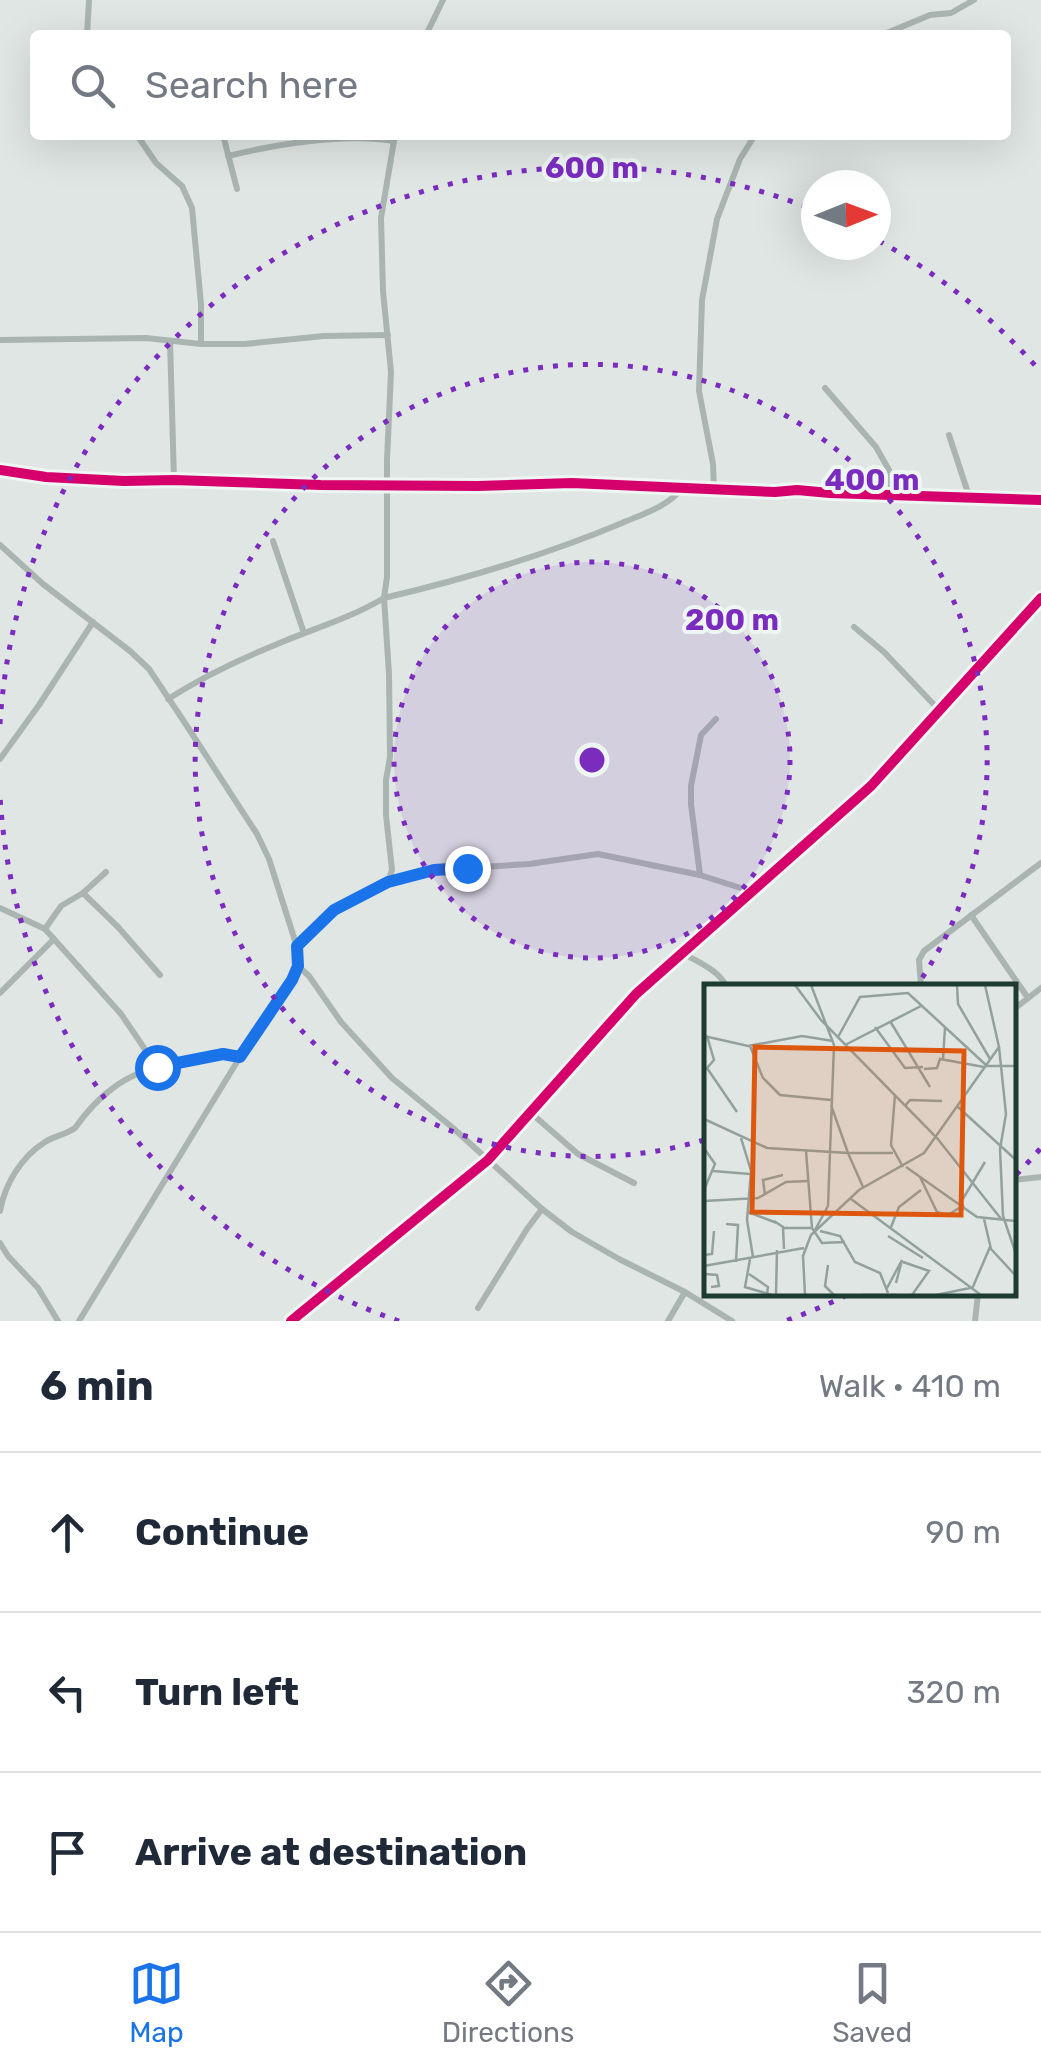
<!DOCTYPE html>
<meta charset="utf-8">
<style>
body{margin:0;font-family:Rubik,sans-serif;background:#f2f2f3;color:#1f2937}
.compass{position:absolute;left:801px;top:170px;width:90px;height:90px;border-radius:50%;background:#fff;box-shadow:0 10px 40px #0002;rotate:89deg}
.stop{position:absolute;width:30px;height:30px;margin:-22px;border:8px solid #1a73e8;border-radius:50%;background:#fff}
.stop.end{background:#1a73e8;border-color:#fff;box-shadow:0 2px 10px #0008}
.list{margin:0;padding:0;list-style:none}
h2{display:flex;justify-content:space-between;align-items:center;height:130px;margin:0;padding:0 40px;font-size:42px}
h2 small{font-size:32px;font-weight:400;color:#747a83}
.list li{display:grid;grid-template-columns:65px 1fr auto;gap:30px;align-items:center;box-sizing:border-box;height:160px;padding:0 40px;border-top:2px solid #e0e1e3}
.list b{display:block;font-size:38px;white-space:nowrap}
.list em{font-size:32px;font-style:normal;color:#747a83}
.icon{flex:none;width:55px;height:55px;fill:none;stroke:currentColor;stroke-width:2;stroke-linecap:round;stroke-linejoin:round}
.map{position:relative;flex:none;width:1041px;height:1321px;overflow:hidden}
.search{position:absolute;background:#fff;box-shadow:0 10px 40px #0002;left:30px;right:30px;top:30px;height:110px;display:flex;align-items:center;gap:25px;box-sizing:border-box;padding:0 35px;border-radius:10px;color:#747a83;font-size:38px}
.sheet{height:610px;background:#fff}
nav{display:flex;justify-content:space-around;align-items:center;box-sizing:border-box;height:140px;border-top:2px solid #e0e1e3;background:#fff;font-size:28px;color:#747a83}
nav a{display:grid;justify-items:center;gap:5px}
nav .on{color:#1a73e8}
.map>svg:first-child{display:block}
.lines{fill:none;stroke-linecap:round;stroke-linejoin:round}
.minor{stroke:#aab5b2;stroke-width:6}
.cycleway-casing{stroke:#edf6f2;stroke-width:16}
.cycleway{stroke:#d6006c;stroke-width:10}
.route{stroke:#1a73e8;stroke-width:12}
.ring{fill:none;stroke:#7b2cbf;stroke-width:5;stroke-dasharray:5 10}
.inset-road{fill:none;stroke:#92a19d;stroke-width:2.5}
.view{fill:#de570e;fill-opacity:0.15;stroke:#de570e;stroke-width:5}
.inset-edge{fill:none;stroke:#1d3a33;stroke-width:5}
.centre{fill:#7b2cbf;stroke:#edf6f2;stroke-width:5}
.ring-label{font-size:30px;text-anchor:middle;font-weight:bold;fill:#7b2cbf;stroke:#edf6f2;stroke-width:8;stroke-linejoin:round;paint-order:stroke}
</style>
<div class="map">
<svg width="1041" height="1321" viewBox="0 0 1041 1321">
<rect width="100%" height="100%" fill="#e0e6e3"/>
<g class="lines">
<g class="minor">
<polyline points="87,35 89,0"/>
<polyline points="426,35 443,0"/>
<polyline points="882,35 930,15 951,13 974,0"/>
<polyline points="137,135 156,163 182,186 192,208 201,304 201,344"/>
<polyline points="223,135 237,189"/>
<path d="M228,156C277,144 344,133 394,141"/>
<polyline points="0,340 146,338 201,344 245,344 324,336 388,335"/>
<polyline points="170,341 174,480"/>
<polyline points="825,388 876,447 889,470 892,495"/>
<polyline points="949,435 970,499"/>
<polyline points="0,470 46,477 124,481 174,480 321,485 478,486 572,483 775,492 797,490 830,493 1041,500"/>
<polyline points="714,489 713,464 699,391 702,300 717,219 740,159 755,135"/>
<polyline points="273,541 304,633"/>
<polyline points="0,545 43,584 130,651 149,669 183,720 257,834 269,859 297,947 298,966 292,980 240,1057 79,1321"/>
<polyline points="854,627 884,652 939,710"/>
<path d="M168,699C201,678 238,660 275,645C312,629 349,619 384,598L387,577V460L391,372L383,291L381,218L395,135"/>
<polyline points="0,759 39,705 93,622"/>
<polyline points="700,875 691,804 691,786 701,735 716,719"/>
<path d="M388,882L392,870L386,815V780L390,757L389,674L384,598C465,579 546,555 622,523C643,514 669,506 682,488"/>
<polyline points="83,893 118,927 160,975"/>
<polyline points="0,908 45,929 121,1014 157,1067"/>
<polyline points="971,915 1028,998"/>
<polyline points="45,929 61,906 83,893 106,872"/>
<polyline points="297,947 334,910 347,903 388,882 434,870 529,864 598,854 700,875 750,891"/>
<path d="M683,953C697,962 719,970 726,986"/>
<polyline points="298,966 309,976 341,1022 392,1078 453,1128 542,1209 572,1232 619,1259 685,1292 732,1321"/>
<polyline points="921,986 919,960 924,951 1041,863"/>
<polyline points="0,993 54,939"/>
<polyline points="1014,1009 1041,988"/>
<polyline points="531,1113 578,1154 634,1183"/>
<polyline points="1014,1180 1041,1177"/>
<path d="M0,1211C5,1184 21,1157 45,1142C54,1136 65,1135 75,1128C85,1114 99,1098 113,1088C142,1066 204,1050 240,1057"/>
<polyline points="0,1243 8,1256 38,1288 58,1321"/>
<polyline points="478,1308 527,1229 542,1209"/>
<polyline points="291,1321 488,1160 636,994 871,786 1041,598"/>
<polyline points="668,1321 685,1292"/>
<polyline points="975,1321 978,1294"/>
</g>
<g class="cycleway-casing">
<g id="cycleway">
<polyline points="0,470 46,477 124,481 174,480 321,485 478,486 572,483 775,492 797,490 830,493 1041,500"/>
<polyline points="291,1321 488,1160 636,994 871,786 1041,598"/>
</g>
</g>
<use href="#cycleway" class="cycleway"/>
</g>
<g class="lines">
<polyline class="route" points="157,1067 223,1054 240,1057 292,980 298,966 297,946 334,910 388,882 434,870 467,868"/>
</g>
<circle cx="592" cy="760" r="198" fill="#7b2cbf" fill-opacity=".12"/>
<g class="ring">
<circle cx="592" cy="760" r="198"/>
<path d="M704 1140A396 396 0 1 1 918 984"/>
<path d="M1040 1149A593 593 0 0 1 1015 1176M847 1295A593 593 0 0 1 785 1321M399 1321A593 593 0 0 1 0 796M0 724A593 593 0 0 1 814 210M879 241A593 593 0 0 1 1040 371"/>
</g>
<g transform="translate(704 984)">
<rect width="312" height="312" fill="#e0e6e3"/>
<path class="inset-road" d="M91,1L117,36L233,154L298,236M107,1L130,61L124,222L111,246M253,1L254,20L286,75M186,37L226,103M171,43L201,84L219,83M0,52L44,62L98,52L129,57M3,52L10,76L3,84L33,128M134,53L156,13L204,9L282,81M141,61L217,22M46,62L59,94L76,111L127,116M295,63L302,130L296,165L299,232L312,270M239,75L241,44M281,82H312M220,85L233,84L236,75L280,83M191,111L187,161L199,183M127,121L144,169H189M201,122L206,116L238,117M254,123L312,176M0,135L63,164L144,169L159,203M37,154L47,187L43,236L49,273M0,164L11,180L0,206M102,167L108,244M202,183L273,233L312,237M9,187L46,190M216,193L233,228L244,231L260,221M61,211L59,196L79,191M147,215L277,311M0,217L54,214L82,198L103,197M257,218L281,178M44,228L73,239M280,235L287,265L312,292M70,237L79,243L80,265M22,240L34,241L32,278M187,243L195,223L217,206M79,244H108L118,259L141,258M116,247L136,252L151,278L176,289L184,309M184,252L219,274M0,271L8,270L10,247M46,275L41,303L68,311M199,278L225,287L208,311M124,281L121,302L130,311M0,282L100,264M1,290L13,291L15,302L7,303M45,290L64,303L63,310M183,304L198,276L192,299M268,305L286,263M72,311L73,266M101,311L99,272L107,251L155,206L220,169L295,63L281,1M158,311H193M232,311L266,304"/>
<path class="view" d="M51,63L260,67L257,231L48,228Z"/>
<rect width="312" height="312" class="inset-edge"/>
</g>
<circle cx="592" cy="760" r="15" class="centre"/>
<g class="ring-label">
<text x="592" y="178">600 m</text>
<text x="872" y="490">400 m</text>
<text x="732" y="630">200 m</text>
</g>
</svg>
<svg class="compass" viewBox="-18 -18 36 36"><path d="M0-13l5 13h-10z" fill="#e53935"/><path d="M0 13l5-13h-10z" fill="#747a83"/></svg>
<div class="stop" style="left:157px;top:1067px"></div>
<div class="stop end" style="left:467px;top:868px"></div>
<div class="search"><svg class="icon" aria-label="search" viewBox="0 0 24 24"><circle cx="10" cy="10" r="6"/><path d="M15 15l6 6"/></svg>Search here</div>
</div>
<section class="sheet">
<h2>6 min<small>Walk · 410 m</small></h2>
<ul class="list">
<li><svg class="icon" aria-label="ahead" viewBox="0 0 24 24"><path d="M12 20V5M6 11l6-6 6 6"/></svg><div><b>Continue</b></div><em>90 m</em></li>
<li><svg class="icon" aria-label="left" viewBox="0 0 24 24"><path d="M17 20v-9H6M10 6l-5 5 5 5"/></svg><div><b>Turn left</b></div><em>320 m</em></li>
<li><svg class="icon" aria-label="arrive" viewBox="0 0 24 24"><path d="M6 21V4h12l-3 4 3 4H6"/></svg><div><b>Arrive at destination</b></div></li>
</ul>
</section>
<nav>
<a class="on"><svg class="icon" aria-label="map" viewBox="0 0 24 24"><path d="M3 6l6-2 6 2 6-2v14l-6 2-6-2-6 2zM9 4v14M15 6v14"/></svg>Map</a>
<a><svg class="icon" aria-label="directions" viewBox="0 0 24 24"><path d="M12 3l9 9-9 9-9-9zM9 14v-3h6M13 9l2 2-2 2"/></svg>Directions</a>
<a><svg class="icon" aria-label="saved" viewBox="0 0 24 24"><path d="M7 4h10v16l-5-4-5 4z"/></svg>Saved</a>
</nav>
